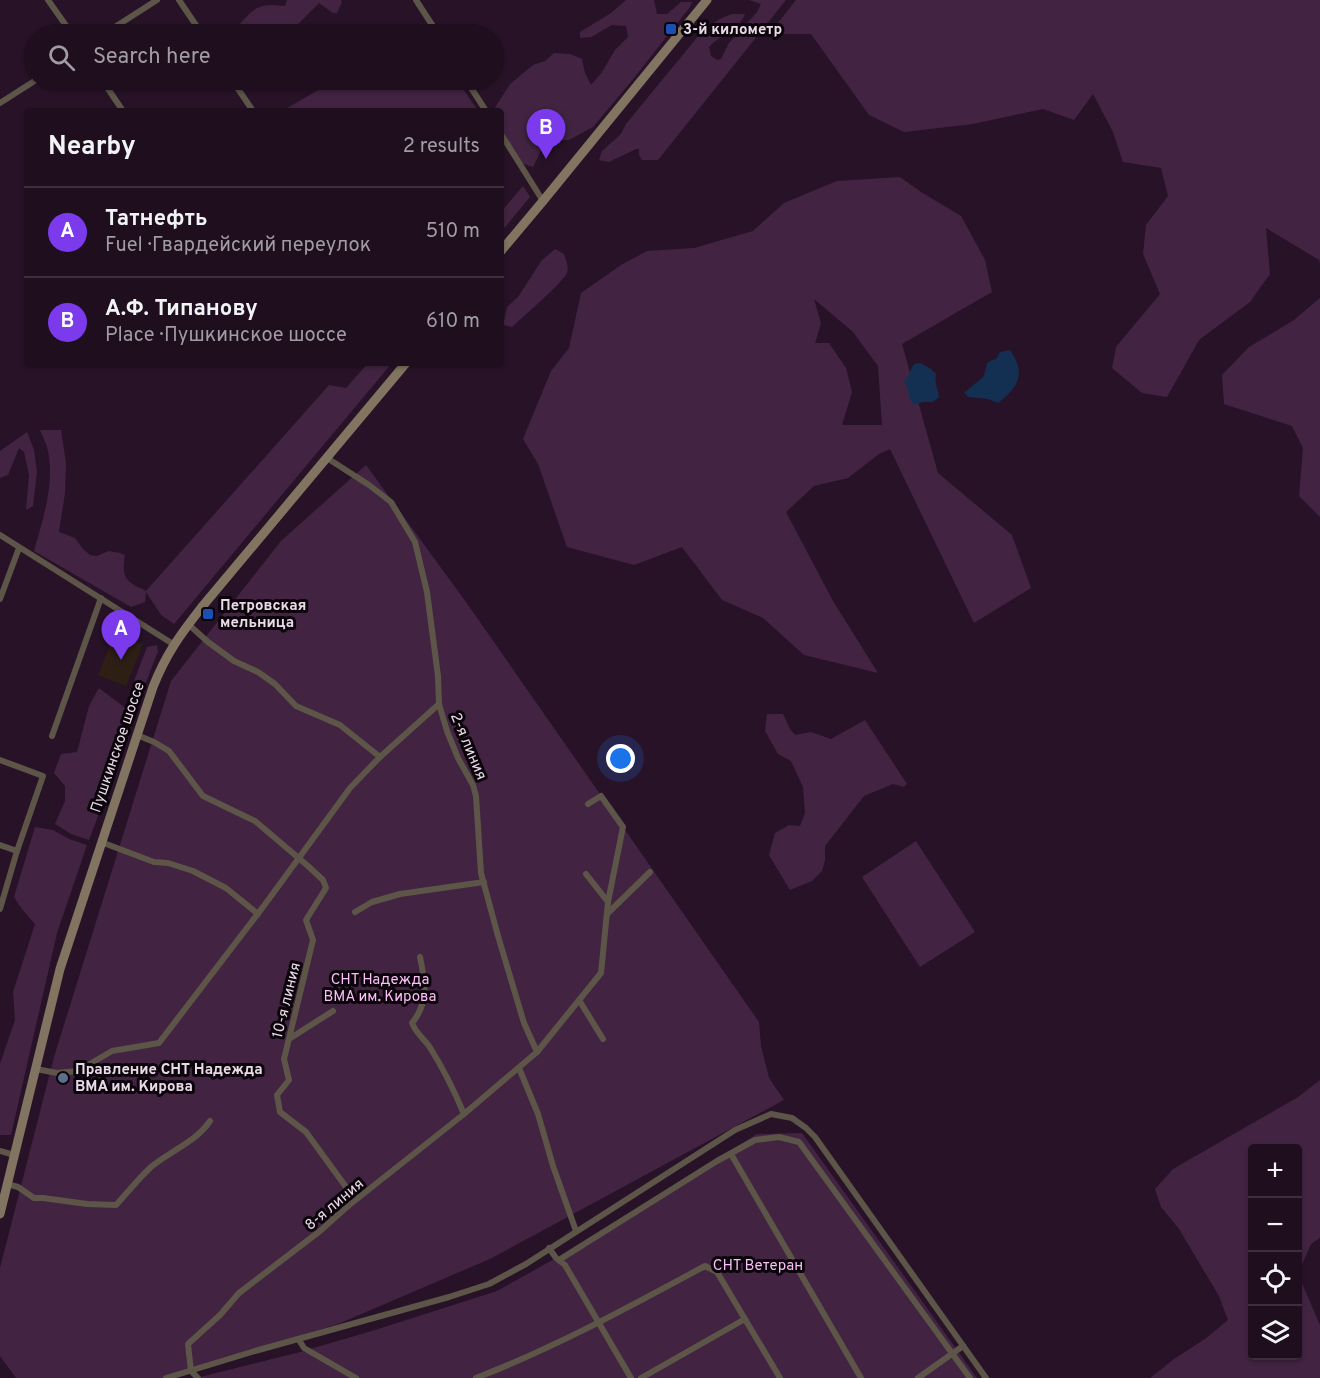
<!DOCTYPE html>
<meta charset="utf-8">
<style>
body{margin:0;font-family:Overpass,sans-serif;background:#261727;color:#f1f3f6}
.controls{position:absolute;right:18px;bottom:18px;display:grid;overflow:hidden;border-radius:6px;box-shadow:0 2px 4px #0004}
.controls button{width:54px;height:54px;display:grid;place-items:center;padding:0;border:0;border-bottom:2px solid #3c2e3c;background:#1e0e1e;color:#f1f3f6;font:30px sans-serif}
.you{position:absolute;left:621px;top:759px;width:21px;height:21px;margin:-15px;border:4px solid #fff;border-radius:50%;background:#1a73e8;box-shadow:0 0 0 9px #1a73e833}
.badge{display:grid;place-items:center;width:39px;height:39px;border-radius:50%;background:#7c3aed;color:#fff;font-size:20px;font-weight:700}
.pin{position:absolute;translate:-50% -50px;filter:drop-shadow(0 2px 3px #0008)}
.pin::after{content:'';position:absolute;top:32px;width:21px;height:18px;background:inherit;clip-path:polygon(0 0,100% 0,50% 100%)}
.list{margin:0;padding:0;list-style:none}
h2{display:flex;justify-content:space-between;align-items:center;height:78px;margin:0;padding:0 24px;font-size:26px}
h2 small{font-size:20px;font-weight:400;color:#a19ca4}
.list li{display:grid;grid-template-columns:39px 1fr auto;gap:18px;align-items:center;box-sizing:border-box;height:90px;padding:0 24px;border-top:2px solid #3c2e3c}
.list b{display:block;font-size:22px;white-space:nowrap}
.list p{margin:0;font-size:20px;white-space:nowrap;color:#a19ca4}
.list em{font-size:20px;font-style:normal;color:#a19ca4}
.icon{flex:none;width:33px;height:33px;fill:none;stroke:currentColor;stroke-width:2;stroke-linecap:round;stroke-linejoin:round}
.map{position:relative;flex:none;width:1320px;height:1378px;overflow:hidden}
.search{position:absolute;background:#1e0e1e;box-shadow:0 2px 4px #0004;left:24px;top:24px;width:480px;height:66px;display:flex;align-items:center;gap:15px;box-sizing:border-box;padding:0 21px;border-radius:33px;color:#a19ca4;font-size:22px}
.panel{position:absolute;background:#1e0e1e;box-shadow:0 2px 4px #0004;left:24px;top:108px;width:480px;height:258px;border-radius:6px}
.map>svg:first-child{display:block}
.commercial{fill:#2e1f15}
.green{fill:#422442;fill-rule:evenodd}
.water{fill:#133053}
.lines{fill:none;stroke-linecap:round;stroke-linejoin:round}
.minor{stroke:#5c5548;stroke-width:6}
.secondary{stroke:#817561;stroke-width:9}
.transit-dot{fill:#1a4fb4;stroke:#0b040b;stroke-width:2}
.service-dot{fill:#5c6f8a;stroke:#0b040b;stroke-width:2}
.labels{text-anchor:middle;stroke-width:6;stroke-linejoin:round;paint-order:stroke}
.poi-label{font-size:15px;font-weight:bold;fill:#e9dae8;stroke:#0b040b;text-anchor:start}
.street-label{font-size:15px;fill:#e9dae8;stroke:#0b040b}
.park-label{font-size:15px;fill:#fbbef9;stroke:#0b040b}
</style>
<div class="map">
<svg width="1320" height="1378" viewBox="0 0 1320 1378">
<rect width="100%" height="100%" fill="#281228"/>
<polygon class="commercial" points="115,633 143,644 126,686 98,675"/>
<g class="green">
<path d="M287,0H341L342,2L337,13H333L319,3L288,34H242L240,24C256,5 261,4 285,6Z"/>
<polygon points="626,0 654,0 657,14 667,14 681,2 692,2 690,7 634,78 593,127 569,140 544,140 539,155 533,167 518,162 501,129 501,111 495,111 494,109 510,84 533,65 545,61 554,53 570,54 582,59 585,73 591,85 602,72 615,50 628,37 626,26 612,25 591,37 580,38 580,32 611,13"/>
<path d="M749,0H786L658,160H642L639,155V149H636L609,162L599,160L602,151L621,134L626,124L699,35L718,20L731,14H745C738,31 720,35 709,47L711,56L717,60L721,59L729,43L757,12L761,4Z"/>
<polygon points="796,0 1320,0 1320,263 1319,260 1266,228 1270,274 1250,302 1199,340 1167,397 1142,393 1112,368 1116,347 1160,294 1143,254 1146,225 1168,196 1161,168 1123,162 1113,132 1093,94 1074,120 1043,109 973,124 904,132 869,115 811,34 769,34"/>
<polygon points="340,80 457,80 478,111 289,111 287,108 327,85"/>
<path d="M900,177L921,192L961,216L985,260L992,292L902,344L938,473L1012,535L1031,588L974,623L890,449L879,454L848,478L814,486L786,512L833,601L878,673L804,655L763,618L722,600L682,547L634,565L567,547L538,464L523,439L551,371L569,348L581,293L621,265L647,251L694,248L753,231L784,203L837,181ZM814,299L853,332L878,366L882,425H842L852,392L846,368L829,343H815L821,323Z"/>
<polygon points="523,186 530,197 501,232 501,212"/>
<path d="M555,249L564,254C566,260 569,267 567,273C563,282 522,318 512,327L503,325L507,307L518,297L542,260Z"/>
<polygon points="1320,298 1320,517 1299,496 1303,448 1292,426 1224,404 1222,375 1249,347 1294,320"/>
<path d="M368,363H392L174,624L161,615L146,592L145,602L131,607L34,551C43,518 56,482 47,447C45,441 42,435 40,430H61L66,463L65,493L59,532L75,538L82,548L90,555L97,556L109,551L120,553L125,555C121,578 126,582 146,591L329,385L346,388Z"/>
<polygon points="27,432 34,450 37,472 33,506 26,510 29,475 24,452 19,448 8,475 0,478 0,451"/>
<polygon points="366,465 466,602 759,1022 761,1046 769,1078 784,1100 490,1259 338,1324 163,1378 16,1378 0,1356 0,1268 54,1057 171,681 281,541"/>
<polygon points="157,645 158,651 142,693 139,694 134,692 133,684 147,647"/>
<polygon points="99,688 132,713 110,764 101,776 107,792 89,840 71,834 55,824 65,801 65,786 54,773 61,754 77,752 89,706"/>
<polygon points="767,714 783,714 790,729 795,735 811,732 831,739 865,720 907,784 903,787 893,784 864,796 825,846 825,860 822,871 812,881 790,890 769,855 775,833 789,825 800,826 805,813 803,787 791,761 778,754 765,731"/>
<polygon points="35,827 53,830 69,839 87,845 57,933 11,1135 0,1135 0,1064 15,1020 13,992 35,924 21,908 14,897"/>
<polygon points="916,841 975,932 920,967 862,877"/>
<path d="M1320,1080V1238L1311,1244L1298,1274L1320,1325V1378H1150L1174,1359L1205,1339L1228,1320L1219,1296L1179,1229L1161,1207L1155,1189L1173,1169L1298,1097ZM1252,1148H1298V1356H1252Z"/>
<polygon points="802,1133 977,1378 196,1378 300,1352 375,1330 497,1291 556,1258 757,1134"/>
</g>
<g class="water">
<path d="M1010,350C1026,373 1019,387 998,403L988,399L969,397L964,393L984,376L987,363L997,358L1000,352Z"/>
<path d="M920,363L931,369L936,374C934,383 938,388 939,397L933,402H923L914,405C906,396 911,391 904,382C909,376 910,370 914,364Z"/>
</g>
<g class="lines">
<g class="minor">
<polyline points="48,0 72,34"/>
<polyline points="179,0 202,34"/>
<polyline points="416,0 438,34"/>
<polyline points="104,34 157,0"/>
<polyline points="102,80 123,111"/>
<polyline points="232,80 253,111"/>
<polyline points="466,80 486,111"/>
<polyline points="0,103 36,80"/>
<polyline points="501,134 543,201"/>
<polyline points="0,535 173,644"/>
<polyline points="0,599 19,548"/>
<polyline points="188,624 208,642 234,661 258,672 275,684 296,706 340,725 380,757"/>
<polyline points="137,735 154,742 169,751 203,796 255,821 308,866 323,880 326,888 306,920 313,940 284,1059 289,1080 277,1095 280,1112 306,1132 346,1187 348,1206"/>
<polyline points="52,736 101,598"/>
<polyline points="0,760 43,776 17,851 0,909"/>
<polyline points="101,842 154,862 168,863 193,871 226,888 258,914"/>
<polyline points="0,845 17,851"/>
<polyline points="586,874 608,902"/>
<polyline points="355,912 372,902 400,894 484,882"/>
<polyline points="607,914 650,872"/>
<path d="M420,957C425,981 429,1003 412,1023C416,1033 423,1038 429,1046C443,1068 454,1090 464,1114"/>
<polyline points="579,1000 603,1039"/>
<polyline points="289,1039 333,1011"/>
<polyline points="537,1052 601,973 608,902 623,827 601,796 588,804"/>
<polyline points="519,1068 538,1114 553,1166 576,1231"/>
<polyline points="36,1069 57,1073 78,1071 112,1051 159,1043 266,903 350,788 380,757 439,704"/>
<polyline points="0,1151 14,1155"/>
<polyline points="731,1154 861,1378"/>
<path d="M7,1184L18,1187L34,1198H43L87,1204L116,1205C128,1192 139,1178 151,1167C170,1151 196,1142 210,1121"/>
<polyline points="549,1248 556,1258 565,1265 631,1378"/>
<polyline points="559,1260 717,1161 755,1140 779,1137 799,1142 970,1378"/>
<polyline points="299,1340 304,1348 356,1378"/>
<polyline points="166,1378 255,1351 449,1297 489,1284 526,1264 735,1130 771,1114 792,1118 806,1128 815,1137 986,1378"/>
<polyline points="198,1378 191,1371 188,1344 220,1315 239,1293 320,1231 348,1206 464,1114 537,1052 524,1023 498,936 481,873 476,796 473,785 458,758 447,731 439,704 438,676 427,592 415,542 391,502 369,485 327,458"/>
<path d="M476,1378C556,1347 631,1306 705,1266L717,1272L780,1378"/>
<polyline points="641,1378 745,1319"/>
<polyline points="918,1378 963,1346"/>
</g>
<g class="secondary">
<polyline points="501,251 543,201 707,0"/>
<path d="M0,1214L60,969L153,687C166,654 180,635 201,608L406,363"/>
</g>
</g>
<g class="transit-dot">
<rect x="665" y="23" width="12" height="12" rx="3"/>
<rect x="202" y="608" width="12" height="12" rx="3"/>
</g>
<circle class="service-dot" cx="63" cy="1078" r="6"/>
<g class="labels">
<g class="poi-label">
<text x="683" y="34">3-й километр</text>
<text x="220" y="610">Петровская<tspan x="220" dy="17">мельница</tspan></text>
<text x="75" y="1074">Правление СНТ Надежда<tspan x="75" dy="17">ВМА им. Кирова</tspan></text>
</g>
<g class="street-label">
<text transform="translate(469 746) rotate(67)" y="5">2-я линия</text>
<text transform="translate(117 747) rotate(-71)" y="5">Пушкинское шоссе</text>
<text transform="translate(286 1000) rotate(-76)" y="5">10-я линия</text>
<text transform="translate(334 1204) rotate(-40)" y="5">8-я линия</text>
</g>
<g class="park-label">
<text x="380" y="984">СНТ Надежда<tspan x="380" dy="17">ВМА им. Кирова</tspan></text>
<text x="758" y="1270">СНТ Ветеран</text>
</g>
</g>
</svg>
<div class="controls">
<button>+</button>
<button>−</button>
<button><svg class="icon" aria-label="locate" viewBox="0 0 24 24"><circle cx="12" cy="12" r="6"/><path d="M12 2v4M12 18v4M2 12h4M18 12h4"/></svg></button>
<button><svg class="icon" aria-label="layers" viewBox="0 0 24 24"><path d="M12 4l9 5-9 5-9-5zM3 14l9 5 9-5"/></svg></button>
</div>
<div class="you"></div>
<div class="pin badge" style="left:121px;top:660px">A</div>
<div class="pin badge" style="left:546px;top:159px">B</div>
<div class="search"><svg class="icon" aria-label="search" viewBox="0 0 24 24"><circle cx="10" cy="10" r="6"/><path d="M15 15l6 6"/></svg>Search here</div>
<section class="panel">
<h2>Nearby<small>2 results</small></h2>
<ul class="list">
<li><span class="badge">A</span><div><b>Татнефть</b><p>Fuel · Гвардейский переулок</p></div><em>510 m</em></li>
<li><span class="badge">B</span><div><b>А.Ф. Типанову</b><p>Place · Пушкинское шоссе</p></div><em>610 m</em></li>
</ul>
</section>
</div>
